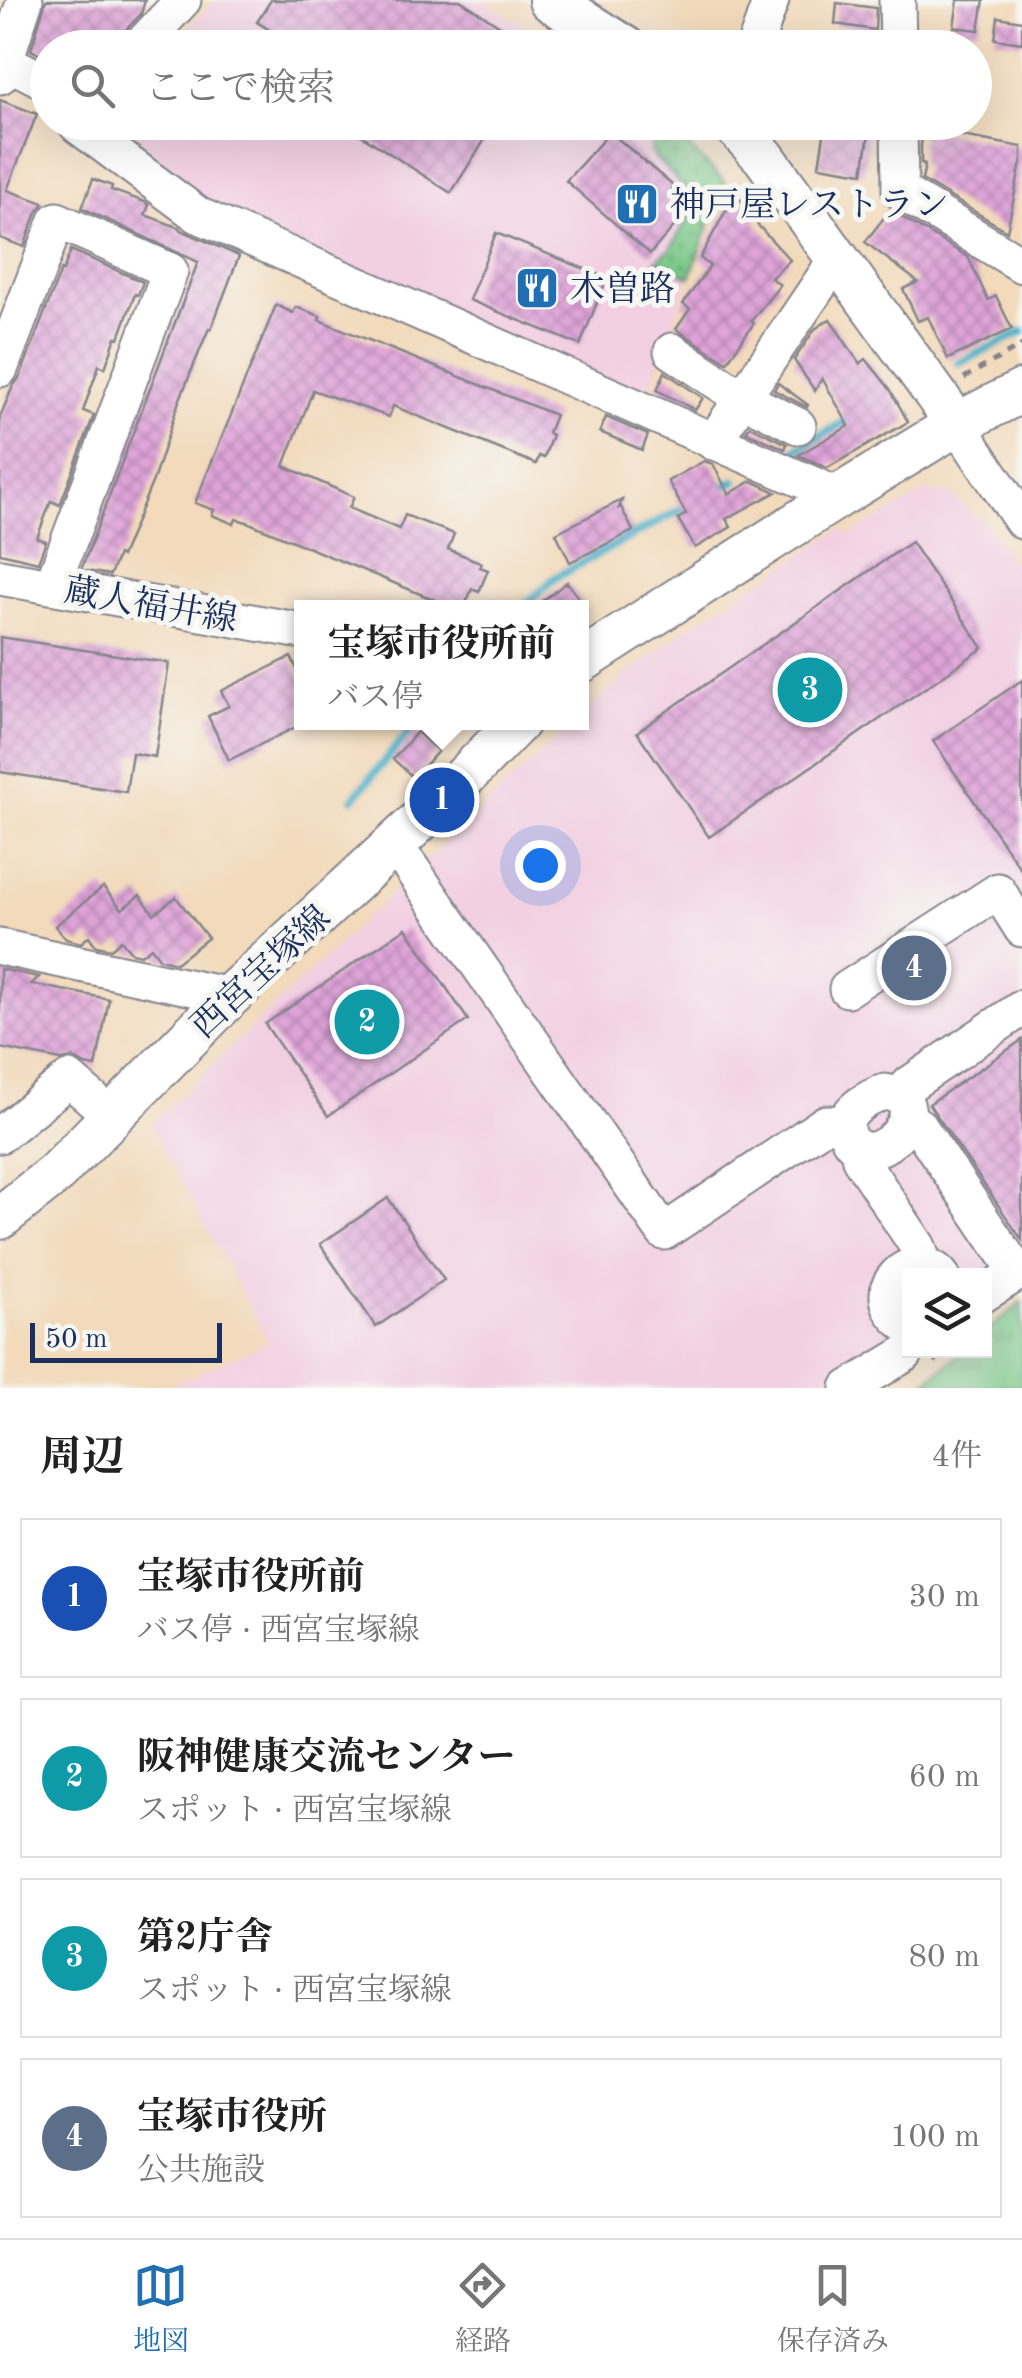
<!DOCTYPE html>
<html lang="ja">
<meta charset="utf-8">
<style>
body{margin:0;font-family:"Old Standard TT","Noto Serif JP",serif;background:#f6f6f6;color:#222}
.controls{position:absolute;right:30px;bottom:30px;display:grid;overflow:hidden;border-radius:0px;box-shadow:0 10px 40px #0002}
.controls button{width:90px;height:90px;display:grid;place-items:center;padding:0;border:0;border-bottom:2px solid #e0e0e0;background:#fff;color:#222;font:50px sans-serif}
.scale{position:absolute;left:30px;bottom:25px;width:192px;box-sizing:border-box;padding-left:10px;border:5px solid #1b2f5e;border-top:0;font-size:28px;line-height:35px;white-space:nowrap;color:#1b2f5e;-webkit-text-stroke:8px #f6f6f2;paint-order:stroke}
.you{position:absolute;left:540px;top:865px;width:35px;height:35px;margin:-25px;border:8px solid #fff;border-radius:50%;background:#1a73e8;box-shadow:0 0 0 15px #1a73e833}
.badge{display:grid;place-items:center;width:65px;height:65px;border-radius:50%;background:#1f6fb2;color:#fff;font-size:32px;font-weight:700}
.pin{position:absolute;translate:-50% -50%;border:5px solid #fff;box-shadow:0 2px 10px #0006}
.popup{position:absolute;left:294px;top:600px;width:295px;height:130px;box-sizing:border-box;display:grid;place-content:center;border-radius:0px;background:#fff;filter:drop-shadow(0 2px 8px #0005);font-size:32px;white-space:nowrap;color:#767676}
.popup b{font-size:38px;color:#222}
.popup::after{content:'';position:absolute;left:50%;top:100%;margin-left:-20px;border:20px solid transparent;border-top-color:#fff}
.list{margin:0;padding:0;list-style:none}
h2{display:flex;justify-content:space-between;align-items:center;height:130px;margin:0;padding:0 40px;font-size:42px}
h2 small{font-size:32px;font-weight:400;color:#767676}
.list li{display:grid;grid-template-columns:65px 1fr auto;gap:30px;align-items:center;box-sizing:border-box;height:160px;margin:0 20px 20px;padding:0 20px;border:2px solid #e0e0e0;border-radius:0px}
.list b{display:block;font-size:38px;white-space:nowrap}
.list p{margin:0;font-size:32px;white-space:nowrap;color:#767676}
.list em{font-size:32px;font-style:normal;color:#767676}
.icon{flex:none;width:55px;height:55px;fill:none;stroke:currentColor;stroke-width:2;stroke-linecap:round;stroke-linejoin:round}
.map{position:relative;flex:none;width:1022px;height:1388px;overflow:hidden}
.search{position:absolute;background:#fff;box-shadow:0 10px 40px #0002;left:30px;right:30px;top:30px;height:110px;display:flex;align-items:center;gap:25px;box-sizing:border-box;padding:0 35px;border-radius:55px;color:#767676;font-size:38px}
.sheet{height:850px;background:#fff}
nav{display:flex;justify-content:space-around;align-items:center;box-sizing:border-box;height:140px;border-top:2px solid #e0e0e0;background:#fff;font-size:28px;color:#767676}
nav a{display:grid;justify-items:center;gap:5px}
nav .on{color:#1f6fb2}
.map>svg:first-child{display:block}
.built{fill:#f2cfe2}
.park{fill:url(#park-tufts);stroke:#4c7c74;stroke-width:2.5}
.garden{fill:url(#garden-dots);stroke:#4c7c74;stroke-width:2.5}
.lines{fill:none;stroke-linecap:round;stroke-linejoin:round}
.stream{stroke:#4db3cc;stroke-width:8}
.building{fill:url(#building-cross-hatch)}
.minor-casing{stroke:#86848c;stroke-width:39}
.major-casing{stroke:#86848c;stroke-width:46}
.path{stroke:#86848c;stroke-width:5;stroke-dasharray:8 8;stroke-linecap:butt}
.minor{stroke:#fff;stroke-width:35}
.major{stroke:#fff;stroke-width:42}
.labels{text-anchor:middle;stroke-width:10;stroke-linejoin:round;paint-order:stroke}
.poi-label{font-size:35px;fill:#1b2f5e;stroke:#f6f6f2;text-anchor:start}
.street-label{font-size:35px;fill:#1b2f5e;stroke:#f6f6f2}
</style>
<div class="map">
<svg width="1022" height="1388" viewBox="0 0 1022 1388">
<defs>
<pattern id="park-tufts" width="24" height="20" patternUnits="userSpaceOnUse" patternTransform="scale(2.5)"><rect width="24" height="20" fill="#7cc989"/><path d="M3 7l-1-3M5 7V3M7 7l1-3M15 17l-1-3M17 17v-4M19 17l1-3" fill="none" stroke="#65a473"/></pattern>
<pattern id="garden-dots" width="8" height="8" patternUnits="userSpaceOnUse" patternTransform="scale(2.5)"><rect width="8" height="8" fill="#7cc989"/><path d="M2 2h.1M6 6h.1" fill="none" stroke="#65a473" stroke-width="1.8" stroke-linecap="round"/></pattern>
<pattern id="building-cross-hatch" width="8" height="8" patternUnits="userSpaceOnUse" patternTransform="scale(2.5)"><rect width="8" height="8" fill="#e0a4d9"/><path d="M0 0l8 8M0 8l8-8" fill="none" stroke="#b586b3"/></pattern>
</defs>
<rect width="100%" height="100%" fill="#f6f6f2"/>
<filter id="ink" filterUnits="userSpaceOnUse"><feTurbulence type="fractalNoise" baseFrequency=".01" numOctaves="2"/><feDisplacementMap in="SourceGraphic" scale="20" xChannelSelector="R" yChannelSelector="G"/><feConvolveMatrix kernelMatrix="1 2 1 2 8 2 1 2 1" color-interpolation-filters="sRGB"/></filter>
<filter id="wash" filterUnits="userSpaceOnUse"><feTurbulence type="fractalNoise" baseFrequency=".0048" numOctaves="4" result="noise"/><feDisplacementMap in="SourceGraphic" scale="40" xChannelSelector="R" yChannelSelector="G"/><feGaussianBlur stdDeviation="2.25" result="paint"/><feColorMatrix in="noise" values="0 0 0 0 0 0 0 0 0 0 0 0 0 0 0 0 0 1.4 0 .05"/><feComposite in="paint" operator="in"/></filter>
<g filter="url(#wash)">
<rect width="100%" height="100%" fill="#f2dabb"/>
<g class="built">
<polygon points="215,0 483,0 558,47 169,48"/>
<polygon points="97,122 664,123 725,182 644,400 205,209"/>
<polygon points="925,492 950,494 986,525 1022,578 1022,1255 984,1276 910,1276 909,1334 819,1388 166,1388 268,1342 150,1125 458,830 574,723 582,722 582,715 618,682 685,630 840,530 850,535"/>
</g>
<polygon class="park" points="1022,1302 1022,1388 918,1388 964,1351 984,1350 985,1333"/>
<polygon class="garden" points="657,123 664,123 725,182 690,277 656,261 671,248 690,214 682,186 651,153"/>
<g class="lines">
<g class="stream">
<polyline points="959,363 1022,332"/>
<polyline points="783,457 853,417"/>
<polyline points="717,491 735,481"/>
<polyline points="522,608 556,577 691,504"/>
<polyline points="353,799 417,722"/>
</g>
</g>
<g id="blocks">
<g class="building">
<polygon points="46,0 145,0 141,14 122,34 117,48 48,48 48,59 31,50"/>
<polygon points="271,0 460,0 534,48 274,48 281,37 257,22"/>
<polygon points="958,0 984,0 979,30 954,27"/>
<polygon points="837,3 876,8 875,30 835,24"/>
<polygon points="998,17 1022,21 1022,43 995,39"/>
<polygon points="0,100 37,114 7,190 44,203 37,212 24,247 0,238"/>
<polygon points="341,122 496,122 451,193"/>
<polygon points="826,122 871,122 863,173 819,166"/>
<polygon points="924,129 1022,147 1022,158 1007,231 922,180 925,164 921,163 921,144"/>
<polygon points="610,132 672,185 676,224 650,254 566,181"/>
<polygon points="93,179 112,186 111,190 145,202 149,205 145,215 178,227 181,230 239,256 211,329 209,328 178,404 154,478 121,557 118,555 110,575 81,570 198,262 82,208"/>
<polygon points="735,194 758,219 755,222 790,260 771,278 780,285 751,321 754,323 727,362 676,329 690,309 683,304 710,266 700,258"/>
<polygon points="890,210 968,257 988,300 996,296 1012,329 948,359 928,317 918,321 903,289 918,282 865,242"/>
<polygon points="496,233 607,278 580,345 469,300"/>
<polygon points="71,250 143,282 138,295 135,294 119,338 116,337 105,368 99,365 83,411 94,415 60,505 51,501 37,538 46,541 38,562 0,553 0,417 13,386 20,377 61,270 63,271"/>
<polygon points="276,305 293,313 296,307 320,316 319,320 555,415 548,433 552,435 544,458 539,456 536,464 393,406 389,417 313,390 284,466 354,497 349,508 399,529 405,515 454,534 448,549 482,563 480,567 488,570 479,592 472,589 464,608 454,608 247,522 236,519 234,524 212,515 214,510 195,503"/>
<polygon points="830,319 860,364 866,359 890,389 908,422 827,468 798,455 849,426 822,378 815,391 794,360 815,329"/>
<polygon points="665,372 703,398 695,410 657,390"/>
<polygon points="778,383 808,405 807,407 774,390"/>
<polygon points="606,417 648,435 642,450 600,432"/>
<polygon points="750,426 787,444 785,449 746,432"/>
<polygon points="704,461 713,464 729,494 752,481 776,492 726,519 731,527 695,548 678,519 686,514 668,481"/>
<polygon points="622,500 619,508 621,507 633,531 570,562 556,533"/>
<polygon points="911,542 983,648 709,837 637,732"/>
<polygon points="567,582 586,608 533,608"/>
<polygon points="0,637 169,663 155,757 132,753 126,792 0,772"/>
<polygon points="291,657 302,679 302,724 229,760 208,716 229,706 221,691"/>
<polygon points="1022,680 1022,871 933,741"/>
<polygon points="417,732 438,751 414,778 393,759"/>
<polygon points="103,887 122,909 140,895 154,914 176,897 208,938 176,963 160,959 151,947 141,955 132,953 121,940 111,949 96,946 89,936 81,943 66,939 55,926"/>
<polygon points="406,928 468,1020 328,1116 265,1024"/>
<polygon points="0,969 39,977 31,984 109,999 96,1067 85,1065 73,1058 61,1060 0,1048"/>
<polygon points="1022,1040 1022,1240 929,1104"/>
<polygon points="388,1198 444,1280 376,1327 320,1244"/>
</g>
</g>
</g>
<g filter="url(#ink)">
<use href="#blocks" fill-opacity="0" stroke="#86848c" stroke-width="2.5"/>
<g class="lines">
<g class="minor-casing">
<g id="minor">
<polyline points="897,0 898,48"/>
<polyline points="138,48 183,0"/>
<polyline points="754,48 771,0"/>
<polyline points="0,61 7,62 48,83"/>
<polyline points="0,76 25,0"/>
<polyline points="78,122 77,125 198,215 839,496"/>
<polyline points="899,122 900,191 1022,265"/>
<polyline points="672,351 742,398 798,426"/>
<polyline points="0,369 57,220 170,271 52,586"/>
<polyline points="957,424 1022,521"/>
<polyline points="713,442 836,260"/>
<polyline points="0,577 302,631"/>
<polyline points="393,847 409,865 664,1232 826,1123 846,1124"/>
<polyline points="0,947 230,996"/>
<polyline points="847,989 998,891 1022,929"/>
<path d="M885,1092C932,1099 895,1154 865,1150C848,1147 840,1126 851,1113C858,1104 874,1095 885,1092Z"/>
<polyline points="898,1096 910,1084 1022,1008"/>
<polyline points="907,1121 919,1126 1018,1273"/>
<polyline points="0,1135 69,1079 112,1116"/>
<polyline points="858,1147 860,1159 918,1247 924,1264"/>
<polyline points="984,1294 1022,1270"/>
<path d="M910,1327C856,1293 915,1243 942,1276"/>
<polyline points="849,1388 905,1354"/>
</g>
</g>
<g class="major-casing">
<g id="major">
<polyline points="550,0 626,48"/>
<polyline points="731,122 764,157 957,424"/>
<polyline points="582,661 839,496 957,424 1022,391"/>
<polyline points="0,1218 55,1174 230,996 442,800 518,722"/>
</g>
</g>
<g class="path">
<polyline points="964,378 1022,345"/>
<polyline points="934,1362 948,1350"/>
</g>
<use href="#minor" class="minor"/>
<use href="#major" class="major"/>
</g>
</g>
<defs>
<g id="restaurant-square" transform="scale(2.25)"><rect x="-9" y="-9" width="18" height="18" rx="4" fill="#1f6fb2" stroke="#f6f6f2"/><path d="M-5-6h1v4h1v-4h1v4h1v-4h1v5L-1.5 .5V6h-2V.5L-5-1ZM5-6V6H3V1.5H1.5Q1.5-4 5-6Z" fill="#fff"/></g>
</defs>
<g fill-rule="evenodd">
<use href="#restaurant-square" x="637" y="204"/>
<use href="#restaurant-square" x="537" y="288"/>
</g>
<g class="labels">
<g class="poi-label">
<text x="670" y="216">神戸屋レストラン</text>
<text x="570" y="300">木曽路</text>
</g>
<g class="street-label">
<text transform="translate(151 604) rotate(10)" y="12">蔵人福井線</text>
<text transform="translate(260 971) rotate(-43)" y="12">西宮宝塚線</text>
</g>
</g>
</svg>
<div class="controls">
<button><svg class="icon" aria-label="layers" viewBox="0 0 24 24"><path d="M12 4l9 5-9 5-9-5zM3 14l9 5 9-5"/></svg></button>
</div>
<div class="scale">50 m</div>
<div class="you"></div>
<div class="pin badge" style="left:442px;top:800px;background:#1a4fb4">1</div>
<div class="popup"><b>宝塚市役所前</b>バス停</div>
<div class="pin badge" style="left:367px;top:1022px;background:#0f9aa8">2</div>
<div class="pin badge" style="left:810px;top:690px;background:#0f9aa8">3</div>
<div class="pin badge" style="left:914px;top:968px;background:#5c6f8a">4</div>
<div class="search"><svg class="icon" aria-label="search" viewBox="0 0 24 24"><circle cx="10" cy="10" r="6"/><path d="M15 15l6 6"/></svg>ここで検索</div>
</div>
<section class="sheet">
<h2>周辺<small>4件</small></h2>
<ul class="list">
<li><span class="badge" style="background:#1a4fb4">1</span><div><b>宝塚市役所前</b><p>バス停 · 西宮宝塚線</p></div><em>30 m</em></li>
<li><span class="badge" style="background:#0f9aa8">2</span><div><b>阪神健康交流センター</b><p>スポット · 西宮宝塚線</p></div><em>60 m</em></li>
<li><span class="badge" style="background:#0f9aa8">3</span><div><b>第2庁舎</b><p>スポット · 西宮宝塚線</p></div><em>80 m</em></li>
<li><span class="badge" style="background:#5c6f8a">4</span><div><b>宝塚市役所</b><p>公共施設</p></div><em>100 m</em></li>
</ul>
</section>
<nav>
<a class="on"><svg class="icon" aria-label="map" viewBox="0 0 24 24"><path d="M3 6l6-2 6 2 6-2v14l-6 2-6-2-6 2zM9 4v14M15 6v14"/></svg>地図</a>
<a><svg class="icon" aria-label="directions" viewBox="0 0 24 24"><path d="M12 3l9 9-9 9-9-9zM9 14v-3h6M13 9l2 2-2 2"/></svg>経路</a>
<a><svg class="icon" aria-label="saved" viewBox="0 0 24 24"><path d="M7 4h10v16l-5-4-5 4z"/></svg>保存済み</a>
</nav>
